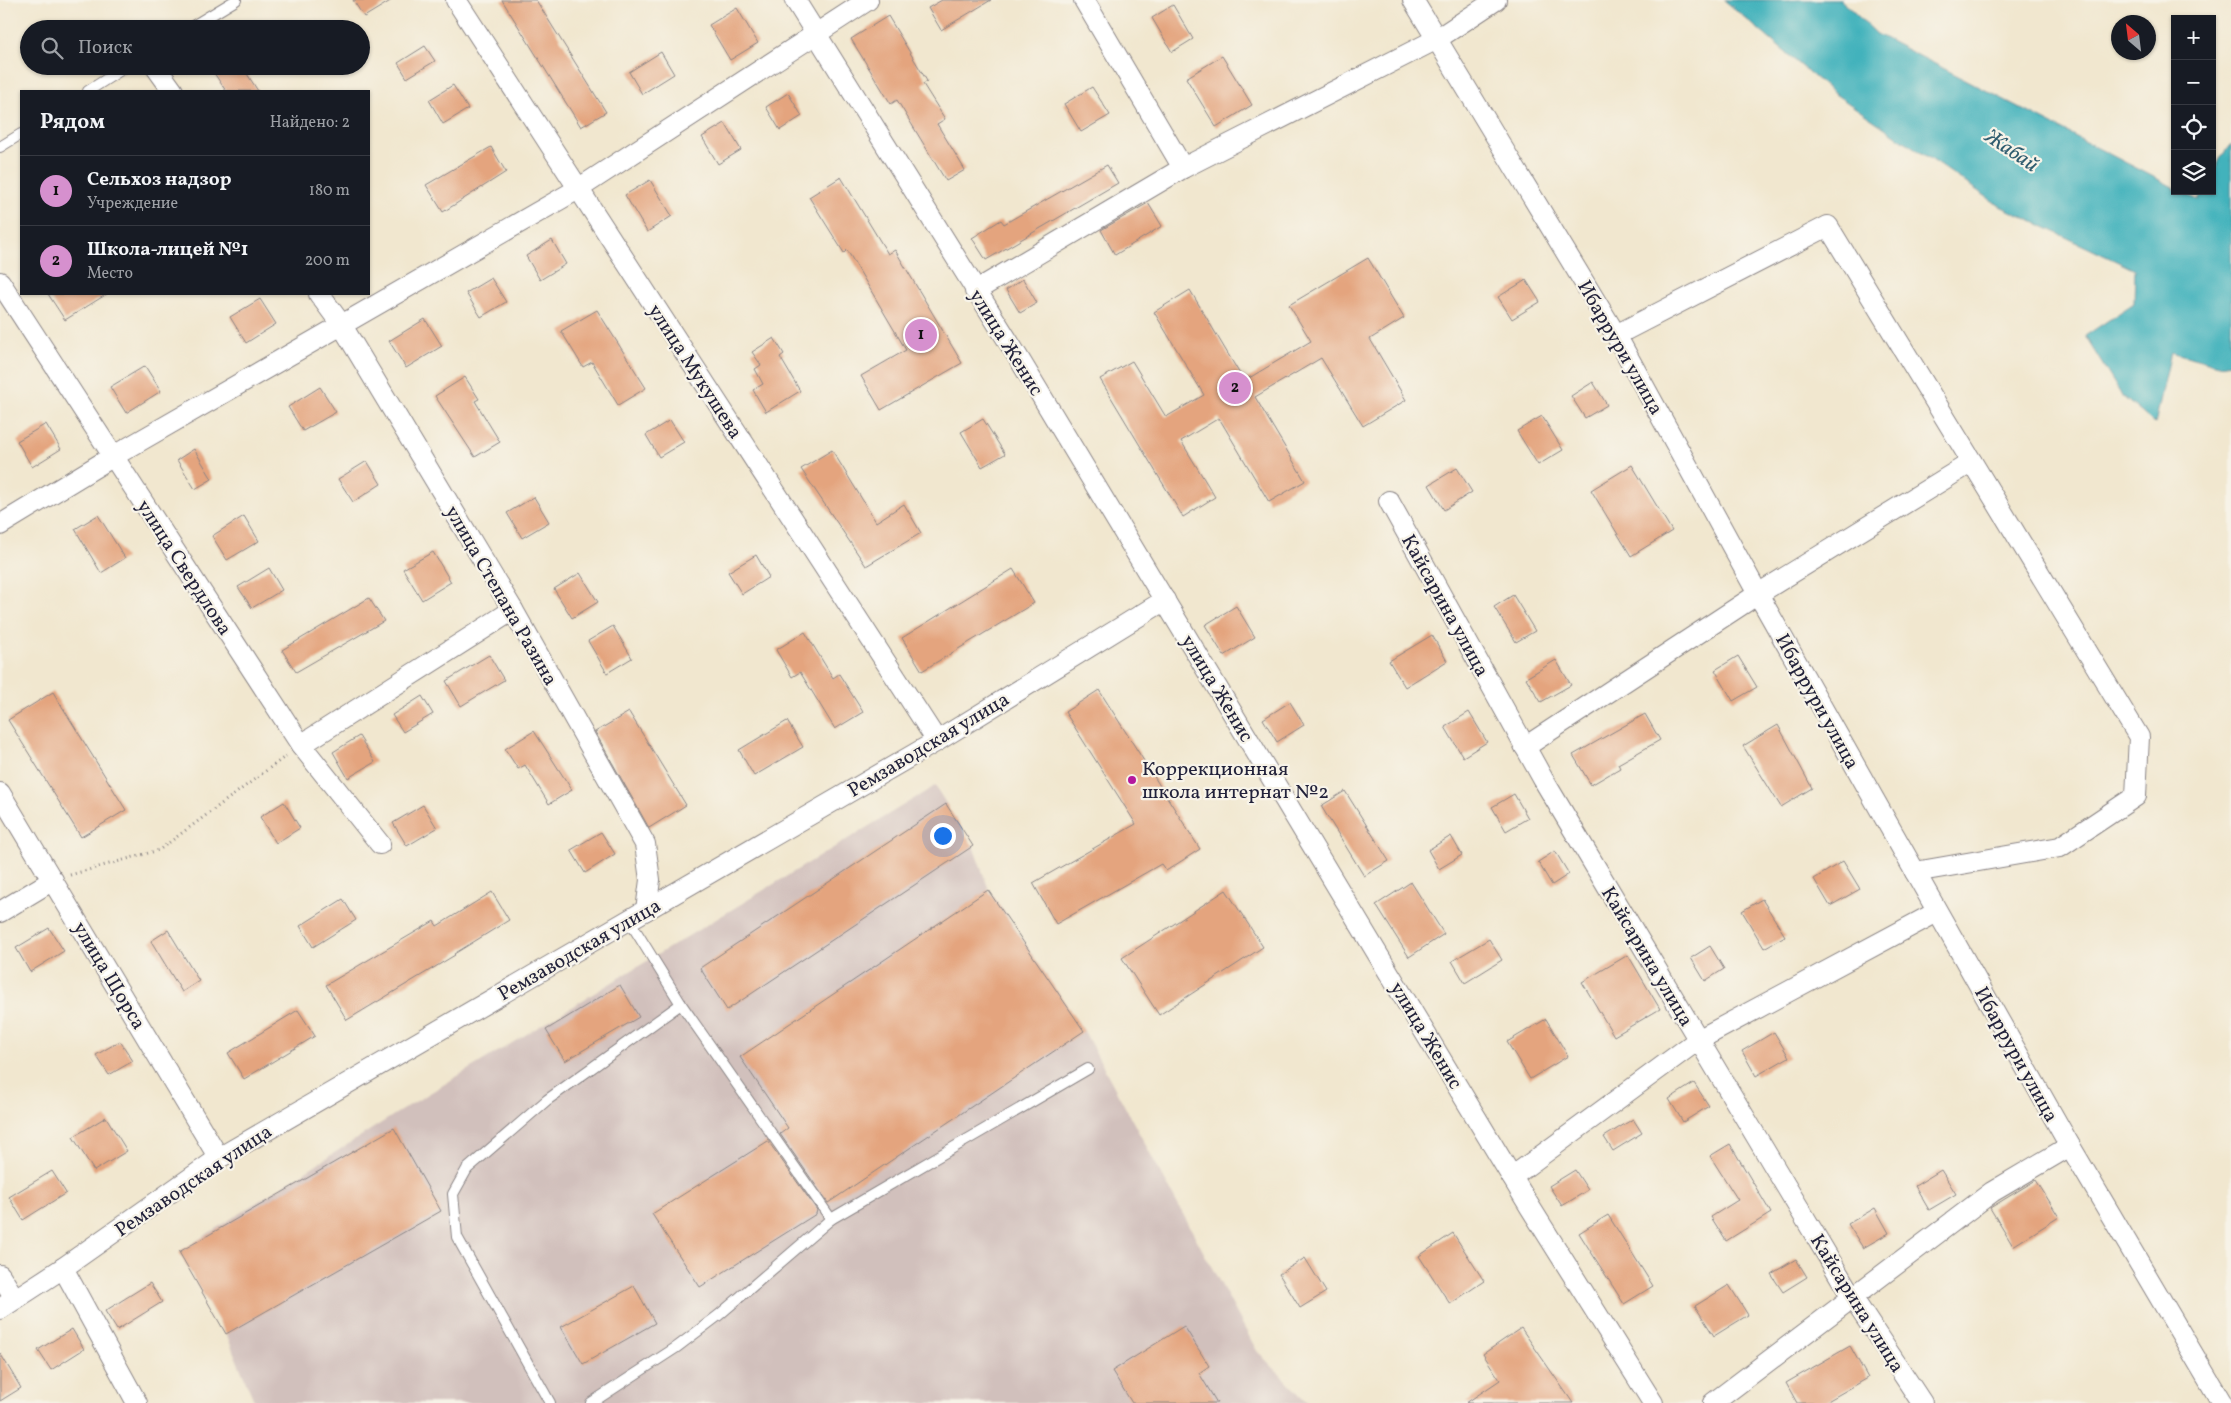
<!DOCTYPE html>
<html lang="ru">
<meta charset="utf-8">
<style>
body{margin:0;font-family:Vollkorn,serif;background:#20242c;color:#f1f3f6}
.controls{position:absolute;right:15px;top:15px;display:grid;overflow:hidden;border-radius:0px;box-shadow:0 1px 4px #0004}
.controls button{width:45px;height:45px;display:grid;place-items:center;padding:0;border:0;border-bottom:1px solid #363941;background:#171b24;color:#f1f3f6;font:25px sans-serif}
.compass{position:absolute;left:2111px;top:15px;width:45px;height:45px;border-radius:50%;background:#171b24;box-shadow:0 1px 4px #0004;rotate:332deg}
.you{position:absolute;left:942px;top:835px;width:18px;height:18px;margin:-12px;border:4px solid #fff;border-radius:50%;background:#1a73e8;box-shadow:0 0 0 8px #1a73e833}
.badge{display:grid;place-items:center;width:32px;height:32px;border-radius:50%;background:#d690ce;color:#111;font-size:16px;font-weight:700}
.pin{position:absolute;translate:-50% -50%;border:2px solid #fff;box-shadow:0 1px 5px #0006}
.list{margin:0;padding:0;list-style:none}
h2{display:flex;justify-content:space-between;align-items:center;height:65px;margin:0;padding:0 20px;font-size:21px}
h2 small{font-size:16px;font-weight:400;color:#9ea1a6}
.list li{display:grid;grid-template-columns:32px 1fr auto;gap:15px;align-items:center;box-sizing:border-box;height:70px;padding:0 20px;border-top:1px solid #363941}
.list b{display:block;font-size:19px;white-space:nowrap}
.list p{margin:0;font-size:16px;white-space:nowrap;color:#9ea1a6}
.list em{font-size:16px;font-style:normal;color:#9ea1a6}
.icon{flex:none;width:28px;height:28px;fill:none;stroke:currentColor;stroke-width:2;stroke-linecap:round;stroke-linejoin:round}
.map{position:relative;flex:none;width:2231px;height:1403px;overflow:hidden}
.search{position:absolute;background:#171b24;box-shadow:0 1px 4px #0004;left:20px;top:20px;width:350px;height:55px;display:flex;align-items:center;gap:12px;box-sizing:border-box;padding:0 18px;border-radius:28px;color:#9ea1a6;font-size:19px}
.panel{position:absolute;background:#171b24;box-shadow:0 1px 4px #0004;left:20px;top:90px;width:350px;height:205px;border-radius:0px}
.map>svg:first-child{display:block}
.industrial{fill:#d1c0bc}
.water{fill:#43b2bc;stroke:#326a7c}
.building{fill:#e4a47e}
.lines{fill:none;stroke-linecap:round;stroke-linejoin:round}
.lane-casing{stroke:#8a8485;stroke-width:12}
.street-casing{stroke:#8a8485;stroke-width:22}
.path{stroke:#8a8485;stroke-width:3;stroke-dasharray:1 4;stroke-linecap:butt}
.lane{stroke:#fff;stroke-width:10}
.street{stroke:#fff;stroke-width:20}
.poi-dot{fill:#b5179e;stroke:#f7f3e8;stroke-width:2}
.labels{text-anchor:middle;stroke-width:4.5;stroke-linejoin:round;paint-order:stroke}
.street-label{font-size:20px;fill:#22223b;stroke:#f7f3e8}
.poi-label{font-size:20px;fill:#22223b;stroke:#f7f3e8;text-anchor:start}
.water-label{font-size:21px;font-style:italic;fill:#2f5c6f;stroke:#f7f3e8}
</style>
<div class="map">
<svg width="2231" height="1403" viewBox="0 0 2231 1403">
<rect width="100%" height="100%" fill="#f7f3e8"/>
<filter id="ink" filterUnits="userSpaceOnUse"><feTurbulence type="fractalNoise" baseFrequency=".02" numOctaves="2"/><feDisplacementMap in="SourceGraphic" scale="10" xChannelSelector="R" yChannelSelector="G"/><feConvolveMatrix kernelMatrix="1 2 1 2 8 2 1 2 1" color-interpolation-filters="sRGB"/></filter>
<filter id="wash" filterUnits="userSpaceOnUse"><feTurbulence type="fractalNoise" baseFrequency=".0096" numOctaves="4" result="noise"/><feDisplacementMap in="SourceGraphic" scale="20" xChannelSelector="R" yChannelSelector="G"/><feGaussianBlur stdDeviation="1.12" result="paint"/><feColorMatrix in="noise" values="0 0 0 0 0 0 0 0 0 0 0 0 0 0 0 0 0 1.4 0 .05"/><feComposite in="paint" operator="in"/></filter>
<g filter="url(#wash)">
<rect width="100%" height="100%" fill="#f1e7cf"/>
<polygon class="industrial" points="935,786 973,846 989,890 1084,1031 1257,1351 1308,1403 255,1403 226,1334 179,1252 397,1113"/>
<path class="water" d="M1724,0H1841L1877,34L2175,188V191H2180L2198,200L2203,191H2212C2212,172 2218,159 2231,144V363L2219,365L2171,352L2155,424L2122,396L2085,336L2134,303L2135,270L2000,206L1832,92Z"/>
<g id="blocks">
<g class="building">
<polygon points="353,0 392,0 364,17"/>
<polygon points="502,0 536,0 606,112 581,127"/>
<polygon points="942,0 991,0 941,30 928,8"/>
<polygon points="1173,5 1193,39 1172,52 1152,18"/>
<polygon points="737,8 758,43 730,60 709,25"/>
<polygon points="888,16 927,81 923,84 945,119 937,124 965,170 946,181 897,100 891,104 851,39"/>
<polygon points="425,46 435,61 407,78 398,63"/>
<polygon points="661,52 674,74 642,94 629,72"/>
<polygon points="1222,56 1252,105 1216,127 1186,78"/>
<polygon points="226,66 242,66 258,91 226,91 214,73"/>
<polygon points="453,85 468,109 443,124 429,100"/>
<polygon points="1092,87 1110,115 1081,132 1064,104"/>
<polygon points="788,93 802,116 780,130 766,107"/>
<polygon points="725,123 741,150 718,164 702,137"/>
<polygon points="491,147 506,172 443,212 426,185"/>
<polygon points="1107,165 1118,183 986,260 972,238 1001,220 1004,224"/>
<polygon points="841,177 888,254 895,250 962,363 881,410 861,376 906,350 847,250 844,253 809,197"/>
<polygon points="650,180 672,216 647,232 625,195"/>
<polygon points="1148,203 1162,226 1115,255 1101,230"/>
<polygon points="552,240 566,264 540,280 526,256"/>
<polygon points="1368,258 1404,318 1370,339 1406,400 1363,426 1321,358 1255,397 1305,481 1269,502 1219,418 1181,441 1215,497 1183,517 1100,379 1132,361 1166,417 1204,395 1154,312 1190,290 1244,381 1311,341 1289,305"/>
<polygon points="491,278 506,302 481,317 466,293"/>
<polygon points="1023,279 1037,303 1020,313 1006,290"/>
<polygon points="1526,280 1540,302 1512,319 1498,297"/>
<polygon points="48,294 107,294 65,320"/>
<polygon points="260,299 276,324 246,343 230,317"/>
<polygon points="597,310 646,388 618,405 592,362 583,367 561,331"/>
<polygon points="425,319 442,346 406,368 389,341"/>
<polygon points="774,338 784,354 780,357 800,391 766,412 753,390 763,384 755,369 761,365 752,352"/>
<polygon points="145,366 161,391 126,413 110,387"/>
<polygon points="465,377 479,399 475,401 500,442 475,457 435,396"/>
<polygon points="1593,382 1607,405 1585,418 1571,396"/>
<polygon points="320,387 336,412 303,431 288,407"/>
<polygon points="1542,416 1563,450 1538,465 1517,431"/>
<polygon points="983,419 1005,454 982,467 961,432"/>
<polygon points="670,420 684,442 659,457 646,435"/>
<polygon points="46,424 61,449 32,467 17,441"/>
<polygon points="194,449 212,479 195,489 177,460"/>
<polygon points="832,450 876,522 904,504 921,533 866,566 801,469"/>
<polygon points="367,461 381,484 353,502 338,479"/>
<polygon points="1632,465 1672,531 1631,556 1591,490"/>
<polygon points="1457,468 1472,492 1444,510 1429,485"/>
<polygon points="534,497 549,522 522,538 507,513"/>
<polygon points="98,515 125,558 101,573 75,529"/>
<polygon points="244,516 259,541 227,560 212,536"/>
<polygon points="433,552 451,582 422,600 403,569"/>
<polygon points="756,555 769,577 742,594 728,572"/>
<polygon points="269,568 282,590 252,608 238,587"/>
<polygon points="1013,569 1034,603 922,671 902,638"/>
<polygon points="580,573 598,602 572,618 554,589"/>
<polygon points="1513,595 1535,631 1516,642 1494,607"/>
<polygon points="369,598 384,621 296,672 282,650"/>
<polygon points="1236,606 1255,637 1224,656 1205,625"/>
<polygon points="613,626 632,658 607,673 588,641"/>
<polygon points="805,632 833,678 839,674 863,712 835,729 800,672 792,677 776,650"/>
<polygon points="1432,635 1447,661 1405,687 1389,661"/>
<polygon points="489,655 504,680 461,706 446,681"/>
<polygon points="1738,656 1757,687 1733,701 1715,670"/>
<polygon points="1556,660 1571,685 1541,702 1526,678"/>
<polygon points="1099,690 1200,849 1166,871 1161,864 1056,924 1033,883 1136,824 1065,712"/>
<polygon points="53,692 126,810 81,837 8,720"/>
<polygon points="422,696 433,714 403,732 392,715"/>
<polygon points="1290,702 1304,725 1277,742 1263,719"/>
<polygon points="629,712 686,805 649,828 595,732"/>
<polygon points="1469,712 1487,742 1463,757 1445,727"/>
<polygon points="1645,714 1660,740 1618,764 1620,768 1591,785 1573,755"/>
<polygon points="787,721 803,747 754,776 739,750"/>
<polygon points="1778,725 1812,788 1781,807 1743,746"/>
<polygon points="534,731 572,790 549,804 525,765 518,769 505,749"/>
<polygon points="359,736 375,762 348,778 333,752"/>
<polygon points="1345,791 1389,861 1364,876 1321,806"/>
<polygon points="1514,794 1528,818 1506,831 1492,807"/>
<polygon points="284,802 300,828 276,843 260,817"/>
<polygon points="946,804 973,846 727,1010 700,968"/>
<polygon points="423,805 437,828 407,846 393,823"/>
<polygon points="601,832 615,854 585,873 571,850"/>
<polygon points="1451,836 1462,855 1439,869 1428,850"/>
<polygon points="1555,851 1569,874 1552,885 1538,862"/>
<polygon points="1843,861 1860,889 1830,906 1814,879"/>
<polygon points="1411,882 1444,934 1409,957 1376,905"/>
<polygon points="988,890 1084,1031 828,1203 780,1134 788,1128 740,1057"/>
<polygon points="1226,890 1263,947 1159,1015 1122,958"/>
<polygon points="492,892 509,920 454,954 455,955 347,1020 326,985 434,921 437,926"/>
<polygon points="343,899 356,920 313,947 300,926"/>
<polygon points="1762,899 1785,936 1764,948 1742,911"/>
<polygon points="49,928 64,951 30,972 16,948"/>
<polygon points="168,930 199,981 182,992 151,941"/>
<polygon points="1489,939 1502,960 1465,983 1452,961"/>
<polygon points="1710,946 1724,969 1705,981 1691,958"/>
<polygon points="1628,955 1660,1009 1614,1036 1582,982"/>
<polygon points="620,985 639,1017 565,1061 546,1030"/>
<polygon points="298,1010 315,1036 244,1079 228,1053"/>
<polygon points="1546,1019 1568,1056 1530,1079 1507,1042"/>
<polygon points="1774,1032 1789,1057 1756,1076 1742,1051"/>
<polygon points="120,1041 133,1061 109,1075 96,1055"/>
<polygon points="1694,1083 1709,1106 1683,1122 1669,1099"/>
<polygon points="106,1117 127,1151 94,1171 73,1137"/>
<polygon points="1633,1119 1642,1133 1613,1151 1604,1137"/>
<polygon points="394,1128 441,1211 226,1334 179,1252"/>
<polygon points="768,1141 817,1210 816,1214 700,1287 652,1214"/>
<polygon points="1730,1144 1771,1213 1726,1241 1711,1217 1738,1200 1710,1156"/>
<polygon points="1575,1170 1588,1190 1562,1206 1549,1186"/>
<polygon points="1941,1170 1956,1194 1929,1210 1915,1186"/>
<polygon points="52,1171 66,1193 23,1220 9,1197"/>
<polygon points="2036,1180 2059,1217 2013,1246 1990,1208"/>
<polygon points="1875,1208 1889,1233 1863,1248 1848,1224"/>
<polygon points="1608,1215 1653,1286 1624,1304 1579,1233"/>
<polygon points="1453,1233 1484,1281 1450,1304 1419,1256"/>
<polygon points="1305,1258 1326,1292 1300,1308 1279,1274"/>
<polygon points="1796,1259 1807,1277 1783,1292 1771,1274"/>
<polygon points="150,1283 162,1302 117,1330 105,1311"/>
<polygon points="1729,1285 1748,1315 1714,1336 1695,1306"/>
<polygon points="634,1286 655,1323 583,1364 561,1327"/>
<polygon points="1184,1326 1209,1366 1199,1373 1217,1403 1132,1403 1112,1371"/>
<polygon points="1521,1328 1573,1403 1466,1403 1500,1380 1483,1354"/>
<polygon points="72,1329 84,1349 51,1370 38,1350"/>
<polygon points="1850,1346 1868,1378 1824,1403 1797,1403 1786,1383"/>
<polygon points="0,1353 21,1388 0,1401"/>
</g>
</g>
</g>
<g filter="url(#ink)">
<use href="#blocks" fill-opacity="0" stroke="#8a8485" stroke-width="1"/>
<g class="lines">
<g class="lane-casing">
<g id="lane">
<polyline points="188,29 236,0"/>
<polyline points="88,91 127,66"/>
<polyline points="0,147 21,134"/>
<polyline points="629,920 681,1004 831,1219"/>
<polyline points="550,1403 457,1237 453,1194 467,1169 547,1100 681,1004"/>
<polyline points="591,1403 677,1347 719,1315 831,1219 1088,1069"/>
</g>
</g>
<g class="street-casing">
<g id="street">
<polyline points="456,0 937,741"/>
<polyline points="795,0 1018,357 1530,1207 1653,1403"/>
<polyline points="1084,0 1183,168"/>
<polyline points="1413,0 1616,335 1758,594 2070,1146 2222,1403"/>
<polyline points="155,66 173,91"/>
<polyline points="0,282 301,745 380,844"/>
<polyline points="975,291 1183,168 1437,39 1496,0"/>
<polyline points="319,294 341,324 513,610 645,844 650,880 646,910"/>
<polyline points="1616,335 1828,226 1972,462"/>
<polyline points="1389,501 1543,779 1852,1297 1922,1403"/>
<polyline points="0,525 112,457 578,189 868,0"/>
<polyline points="301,745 513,610"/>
<polyline points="1525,747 1758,594 1972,462 2139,737 2136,796 2060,847 1915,872"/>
<polyline points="0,793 219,1158"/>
<polyline points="0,912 53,880"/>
<polyline points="1512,1177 1698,1040 1937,912"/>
<polyline points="63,1268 137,1403"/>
<polyline points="0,1275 15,1299"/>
<polyline points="0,1309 63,1268 219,1158 937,741 1165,600"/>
<polyline points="1713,1403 1992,1192 2070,1146"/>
</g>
</g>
<polyline class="path" points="70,875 159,850 286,756"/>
<use href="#lane" class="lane"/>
<use href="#street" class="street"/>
</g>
</g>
<circle class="poi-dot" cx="1132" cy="780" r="5"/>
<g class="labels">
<g class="street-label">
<text transform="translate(1007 342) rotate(58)" y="7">улица Женис</text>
<text transform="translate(1621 347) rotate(60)" y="7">Ибаррури улица</text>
<text transform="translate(696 371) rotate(57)" y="7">улица Мукушева</text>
<text transform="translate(185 567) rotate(57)" y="7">улица Свердлова</text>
<text transform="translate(502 595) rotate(60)" y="7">улица Степана Разина</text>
<text transform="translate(1446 605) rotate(61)" y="7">Кайсарина улица</text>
<text transform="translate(1218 688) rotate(59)" y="7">улица Женис</text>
<text transform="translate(1818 701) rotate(61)" y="7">Ибаррури улица</text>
<text transform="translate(928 744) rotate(-31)" y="7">Ремзаводская улица</text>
<text transform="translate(579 949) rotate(-30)" y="7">Ремзаводская улица</text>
<text transform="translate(1648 956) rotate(59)" y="7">Кайсарина улица</text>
<text transform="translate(110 975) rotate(59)" y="7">улица Щорса</text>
<text transform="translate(1427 1035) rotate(59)" y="7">улица Женис</text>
<text transform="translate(2017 1054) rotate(61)" y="7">Ибаррури улица</text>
<text transform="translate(193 1180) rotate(-34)" y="7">Ремзаводская улица</text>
<text transform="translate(1858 1303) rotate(58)" y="7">Кайсарина улица</text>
</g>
<g class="poi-label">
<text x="1142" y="775">Коррекционная<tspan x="1142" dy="23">школа интернат №2</tspan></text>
</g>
<g class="water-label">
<text transform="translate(2012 150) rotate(34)" y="7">Жабай</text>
</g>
</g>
</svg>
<div class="controls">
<button>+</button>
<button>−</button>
<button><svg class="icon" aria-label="locate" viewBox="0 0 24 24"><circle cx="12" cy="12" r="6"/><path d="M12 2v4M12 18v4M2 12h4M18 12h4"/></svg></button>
<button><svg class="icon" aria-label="layers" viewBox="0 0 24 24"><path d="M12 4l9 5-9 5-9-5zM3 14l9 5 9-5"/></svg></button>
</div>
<svg class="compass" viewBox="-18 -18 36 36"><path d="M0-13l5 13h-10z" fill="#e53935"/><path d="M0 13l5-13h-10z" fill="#9ea1a6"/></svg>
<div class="you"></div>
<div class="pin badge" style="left:921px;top:335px">1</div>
<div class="pin badge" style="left:1235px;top:388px">2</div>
<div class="search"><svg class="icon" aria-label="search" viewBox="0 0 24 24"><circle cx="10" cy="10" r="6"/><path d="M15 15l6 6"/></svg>Поиск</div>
<section class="panel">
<h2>Рядом<small>Найдено: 2</small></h2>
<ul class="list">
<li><span class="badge">1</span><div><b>Сельхоз надзор</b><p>Учреждение</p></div><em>180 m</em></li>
<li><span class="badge">2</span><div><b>Школа-лицей №1</b><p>Место</p></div><em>200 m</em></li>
</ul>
</section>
</div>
